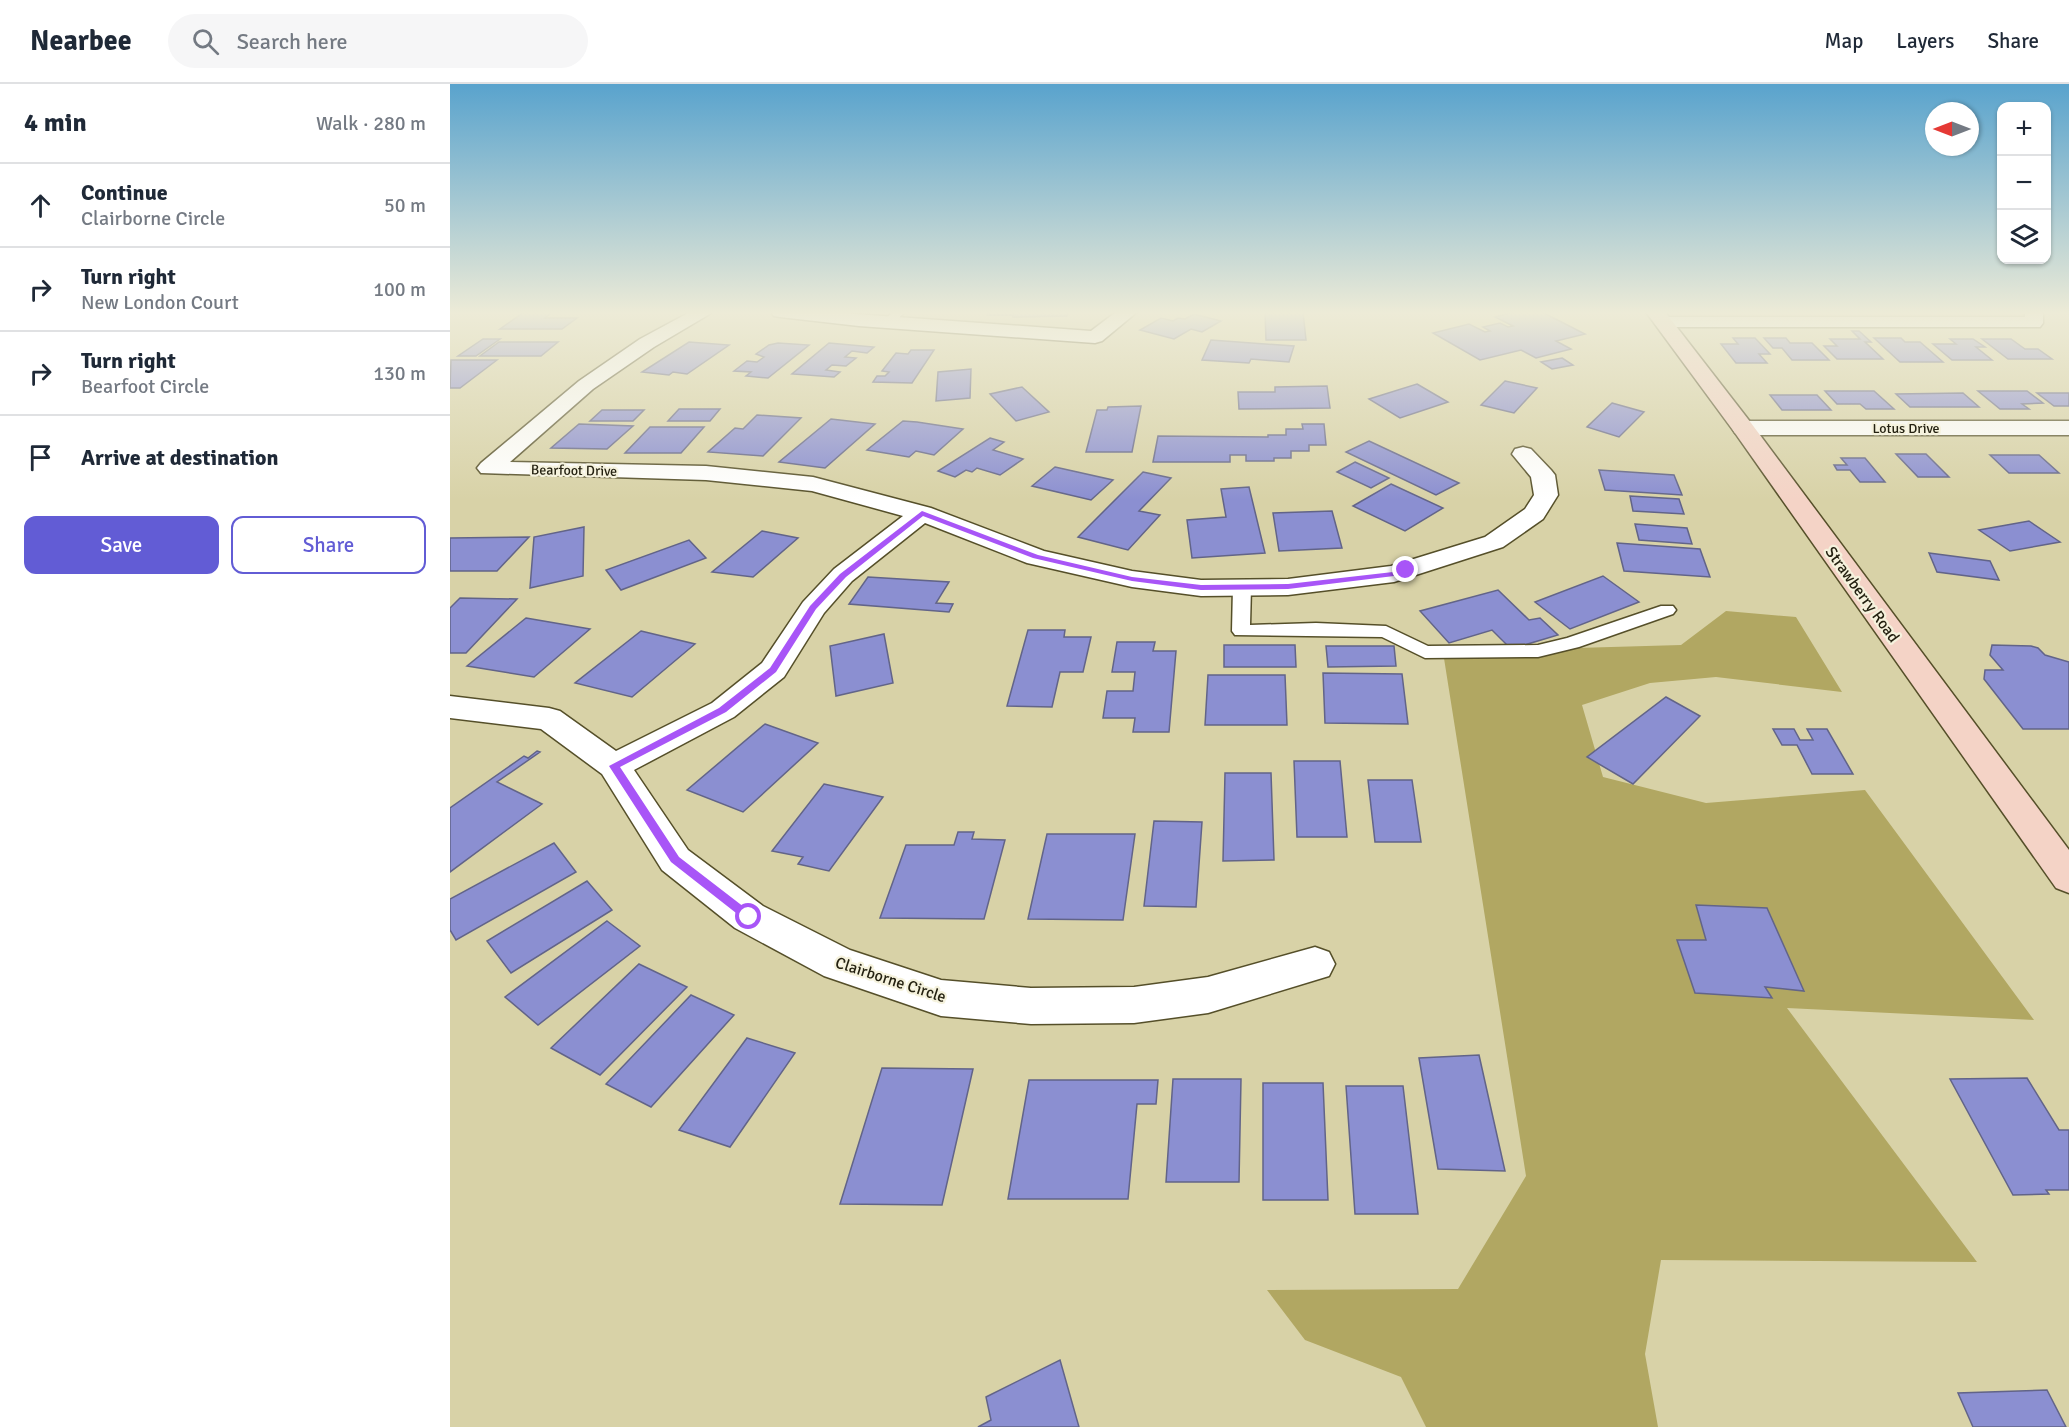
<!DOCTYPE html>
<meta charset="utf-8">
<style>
body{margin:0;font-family:Signika,sans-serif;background:#f6f6f7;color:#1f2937}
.controls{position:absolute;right:18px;top:18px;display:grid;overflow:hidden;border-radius:12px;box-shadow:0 2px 4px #0004}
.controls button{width:54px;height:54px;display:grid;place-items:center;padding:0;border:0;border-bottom:2px solid #e0e1e3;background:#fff;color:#1f2937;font:30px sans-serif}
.compass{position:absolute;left:1475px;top:18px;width:54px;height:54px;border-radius:50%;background:#fff;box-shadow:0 2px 4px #0004;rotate:270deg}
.stop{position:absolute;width:18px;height:18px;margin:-14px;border:4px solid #a855f7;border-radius:50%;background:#fff}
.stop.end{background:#a855f7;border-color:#fff;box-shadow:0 2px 6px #0008}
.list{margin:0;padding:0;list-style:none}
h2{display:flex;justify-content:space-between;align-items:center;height:78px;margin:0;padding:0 24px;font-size:26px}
h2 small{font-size:20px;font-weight:400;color:#747a83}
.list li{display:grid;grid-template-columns:39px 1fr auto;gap:18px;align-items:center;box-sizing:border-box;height:84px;padding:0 24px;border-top:2px solid #e0e1e3}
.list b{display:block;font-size:22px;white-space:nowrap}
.list p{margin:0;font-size:20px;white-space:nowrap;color:#747a83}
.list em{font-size:20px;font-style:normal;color:#747a83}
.actions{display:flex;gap:12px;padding:18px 24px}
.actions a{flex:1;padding:14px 0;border:2px solid #625cd5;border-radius:12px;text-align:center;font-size:21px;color:#625cd5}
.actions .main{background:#625cd5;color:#fff}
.icon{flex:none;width:33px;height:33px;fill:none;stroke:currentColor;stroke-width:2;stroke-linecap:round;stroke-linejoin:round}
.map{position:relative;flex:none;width:1619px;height:1343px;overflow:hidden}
header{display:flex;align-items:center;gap:36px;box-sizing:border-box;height:84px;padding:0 30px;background:#fff;border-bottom:2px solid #e0e1e3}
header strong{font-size:28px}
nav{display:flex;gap:33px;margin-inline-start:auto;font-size:21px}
.search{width:420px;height:54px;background:#f6f6f7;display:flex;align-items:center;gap:15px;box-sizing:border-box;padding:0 21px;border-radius:33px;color:#747a83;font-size:22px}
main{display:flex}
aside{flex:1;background:#fff}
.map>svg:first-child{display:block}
.green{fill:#b1a762}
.building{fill:#8b8fd1;stroke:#626488;stroke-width:1.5}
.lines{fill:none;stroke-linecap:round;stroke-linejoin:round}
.lane-casing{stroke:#554f29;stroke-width:3}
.street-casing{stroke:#554f29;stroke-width:3}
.secondary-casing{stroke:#554f29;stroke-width:3}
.lane{fill:#fff;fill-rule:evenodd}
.street{fill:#fff;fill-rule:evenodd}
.secondary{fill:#f4d3c6;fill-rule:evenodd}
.route{fill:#a855f7}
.labels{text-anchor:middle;stroke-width:4.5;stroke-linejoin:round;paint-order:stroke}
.far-street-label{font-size:14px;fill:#242111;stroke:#f5f2dd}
.street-label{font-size:16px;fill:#242111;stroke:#f5f2dd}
</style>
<header>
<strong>Nearbee</strong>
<div class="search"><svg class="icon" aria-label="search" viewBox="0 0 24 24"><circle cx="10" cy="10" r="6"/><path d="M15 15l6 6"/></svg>Search here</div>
<nav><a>Map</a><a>Layers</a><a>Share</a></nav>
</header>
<main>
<aside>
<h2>4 min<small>Walk · 280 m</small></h2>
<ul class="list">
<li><svg class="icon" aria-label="ahead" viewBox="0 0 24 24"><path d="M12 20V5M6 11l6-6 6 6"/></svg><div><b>Continue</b><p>Clairborne Circle</p></div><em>50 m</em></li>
<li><svg class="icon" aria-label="right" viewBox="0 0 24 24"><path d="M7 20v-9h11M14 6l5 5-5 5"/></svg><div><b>Turn right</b><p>New London Court</p></div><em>100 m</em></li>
<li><svg class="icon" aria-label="right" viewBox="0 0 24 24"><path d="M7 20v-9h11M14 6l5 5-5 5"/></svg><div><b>Turn right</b><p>Bearfoot Circle</p></div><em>130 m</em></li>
<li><svg class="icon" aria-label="arrive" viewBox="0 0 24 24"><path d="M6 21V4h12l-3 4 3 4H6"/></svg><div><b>Arrive at destination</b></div></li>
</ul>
<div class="actions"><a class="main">Save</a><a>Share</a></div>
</aside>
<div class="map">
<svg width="1619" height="1343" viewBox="0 0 1619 1343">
<rect width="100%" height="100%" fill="#d8d2a7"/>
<polygon class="green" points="1276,527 1346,533 1392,608 1266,593 1200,599 1132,621 1153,693 1256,719 1415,706 1584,936 1337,924 1527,1178 1211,1176 1195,1270 1208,1343 976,1343 951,1293 855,1256 817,1206 1008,1205 1076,1092 993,568 1231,561"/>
<g class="building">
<polygon points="74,228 102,228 95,234 127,234 112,245 50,245"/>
<polygon points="537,228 617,228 617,232 563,233 563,231 537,231"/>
<polygon points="815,228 853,228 856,256 816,256"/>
<polygon points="1063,228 1092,228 1135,250 1106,257 1121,265 1086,274 1071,266 1030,276 983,249 1019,240 1035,248 1040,247 1033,243 1050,239 1058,243 1063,242 1045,233"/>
<polygon points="744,230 771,237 752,248 741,245 724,255 690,246 711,234 723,237 728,234 735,235"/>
<polygon points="1402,247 1409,247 1421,258 1415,258 1433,275 1387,275 1374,262 1387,262 1380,255 1410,255"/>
<polygon points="1283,254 1305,254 1320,270 1309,270 1317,279 1286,279 1271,260 1288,260"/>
<polygon points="1314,254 1336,254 1340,259 1362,259 1379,276 1342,276 1332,264 1323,264"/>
<polygon points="1424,254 1451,254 1455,258 1470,258 1493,278 1450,278"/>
<polygon points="33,255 50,255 26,272 8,272"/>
<polygon points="1500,255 1523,255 1535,263 1526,263 1542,276 1502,276 1483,260 1506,260"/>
<polygon points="1532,255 1561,255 1575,265 1588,265 1602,275 1558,275"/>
<polygon points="761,256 844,262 839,278 801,275 799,279 752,276"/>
<polygon points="49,258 108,258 91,272 30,272"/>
<polygon points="239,258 279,261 237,290 223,288 219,291 192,288"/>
<polygon points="328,259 359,261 318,294 296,292 301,288 284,287 297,277 307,278 314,273 306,270 319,261"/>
<polygon points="379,259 424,263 417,269 402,267 395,273 406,274 396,282 382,281 376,286 390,288 384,293 342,290"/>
<polygon points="461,266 484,266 462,299 423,298 427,292 435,292 439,288 432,287 446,269 458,270"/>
<polygon points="1112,274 1123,281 1102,285 1091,278"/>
<polygon points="47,276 10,304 0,304 1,276"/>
<polygon points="521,285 520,314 486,317 488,288"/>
<polygon points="1055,297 1087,304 1064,329 1031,321"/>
<polygon points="967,300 998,318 950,334 919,315"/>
<polygon points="877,302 880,324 789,325 788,308 825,308 825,303"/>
<polygon points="572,303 599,328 566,337 540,310"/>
<polygon points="1375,307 1424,307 1444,325 1416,325 1410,320 1387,320"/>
<polygon points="1528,307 1577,307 1593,319 1572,320 1579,325 1550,325"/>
<polygon points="1513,309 1529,323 1460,323 1446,310"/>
<polygon points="1587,309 1619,309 1619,322 1604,322"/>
<polygon points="1320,311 1367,311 1381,326 1332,326"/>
<polygon points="1162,319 1194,328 1169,353 1137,343"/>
<polygon points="691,322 682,368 636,368 647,326 657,326 658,323"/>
<polygon points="229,325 270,325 260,337 218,337"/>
<polygon points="152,326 194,326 183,337 140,337"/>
<polygon points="307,331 351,334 313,372 258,368 285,344 293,345"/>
<polygon points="381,335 425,340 375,384 329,378"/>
<polygon points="453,337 467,338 513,345 484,371 466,367 459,373 417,366"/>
<polygon points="129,340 183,342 157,365 101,364"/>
<polygon points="852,340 874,340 876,361 859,361 859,367 841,367 841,374 824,374 824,377 796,377 796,371 780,371 780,378 703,378 708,352 818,353 818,351 836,351 836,345 853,345"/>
<polygon points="200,343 254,343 231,369 175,369"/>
<polygon points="540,354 554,358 543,366 573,375 550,391 527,384 522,388 516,386 505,393 488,387"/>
<polygon points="919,357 1009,399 986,411 896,368"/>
<polygon points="1446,370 1476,370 1499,393 1468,393"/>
<polygon points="1540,371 1589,371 1609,389 1559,389"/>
<polygon points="1391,374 1415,374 1435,398 1410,398 1400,386 1387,386 1384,381 1397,381"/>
<polygon points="905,378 939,394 921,404 887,388"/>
<polygon points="605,383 663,396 641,416 582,402"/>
<polygon points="1149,386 1224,391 1232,411 1155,406"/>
<polygon points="693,388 721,394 689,427 710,431 678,466 628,453"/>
<polygon points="941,400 993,424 955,447 903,422"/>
<polygon points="799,403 815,469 742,474 737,436 776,433 771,405"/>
<polygon points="1180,412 1229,415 1234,430 1183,427"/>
<polygon points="882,427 892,464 829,467 823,429"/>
<polygon points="1579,437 1610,458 1560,467 1529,446"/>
<polygon points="1185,440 1237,444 1242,460 1189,456"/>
<polygon points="134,443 133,492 80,504 84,453"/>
<polygon points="312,447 348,454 303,493 262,488"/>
<polygon points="79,453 47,487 0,487 0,454"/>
<polygon points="239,456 256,474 171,506 156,486"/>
<polygon points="1167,459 1250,465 1260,493 1174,487"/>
<polygon points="1479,469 1540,477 1549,496 1487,488"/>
<polygon points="1153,492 1189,518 1120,545 1085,518"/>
<polygon points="418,493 499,498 486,519 503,520 499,528 399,520"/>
<polygon points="1048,506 1079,536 1090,534 1108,551 1061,565 1042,546 999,559 970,527"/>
<polygon points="10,514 67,515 16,569 0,569 0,524"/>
<polygon points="76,534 140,545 84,593 17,582"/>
<polygon points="578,546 615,546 614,553 641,553 633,588 610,588 602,623 557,622"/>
<polygon points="191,547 245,560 182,613 125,599"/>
<polygon points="434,550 443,599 386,612 380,562"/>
<polygon points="667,558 705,558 703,567 726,567 719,648 683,648 685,634 653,634 657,607 683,607 685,588 662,588"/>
<polygon points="774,561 845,561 846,583 774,583"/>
<polygon points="1542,561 1581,562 1588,564 1595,571 1619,578 1619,645 1573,645 1534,595 1535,586 1553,586 1540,571"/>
<polygon points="876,562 944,562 946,582 878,583"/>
<polygon points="873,589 952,590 958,640 875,639"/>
<polygon points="758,591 835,591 837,641 755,641"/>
<polygon points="1216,613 1250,632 1183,700 1137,673"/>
<polygon points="315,640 368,659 293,728 237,706"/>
<polygon points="1323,645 1344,645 1350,656 1363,656 1357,645 1377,645 1403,690 1362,690 1347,661 1332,661"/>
<polygon points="87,667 90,668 47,698 92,720 0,788 0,724 74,672 78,674"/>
<polygon points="844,677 890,677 897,753 847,753"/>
<polygon points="775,689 821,689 824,776 773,777"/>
<polygon points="918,696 962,696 971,758 925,758"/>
<polygon points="374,700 433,713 379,787 348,780 353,773 322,767"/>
<polygon points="704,737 752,738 746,823 694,822"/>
<polygon points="508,748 524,748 522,755 555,756 534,835 430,834 456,761 504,761"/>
<polygon points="597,750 685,750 673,836 578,835"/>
<polygon points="104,759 126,788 6,856 0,846 0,815"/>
<polygon points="137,797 162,826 61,889 37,857"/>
<polygon points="1246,821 1317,824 1354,907 1315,903 1322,914 1245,909 1227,856 1256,856"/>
<polygon points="157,837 190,862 88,941 55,913"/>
<polygon points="189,880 237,903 150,991 101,964"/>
<polygon points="241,911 284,931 201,1023 156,1000"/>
<polygon points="297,954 345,969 280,1063 229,1046"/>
<polygon points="1029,971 1055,1087 988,1085 969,974"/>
<polygon points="432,984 523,985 492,1121 390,1120"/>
<polygon points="1577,994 1609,1046 1619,1046 1619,1106 1596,1106 1599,1110 1563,1111 1500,995"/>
<polygon points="723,995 791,995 789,1098 716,1098"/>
<polygon points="579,996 708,996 706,1020 687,1020 678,1115 558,1115"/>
<polygon points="813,999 873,999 878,1116 813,1116"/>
<polygon points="896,1002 953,1002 968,1130 905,1130"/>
<polygon points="610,1276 629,1343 528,1343 541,1336 536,1313"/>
<polygon points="1597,1306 1616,1343 1523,1343 1508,1309"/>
</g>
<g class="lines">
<g class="lane-casing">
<g id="lane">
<polygon points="443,228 455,228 441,241 433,241 433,237"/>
<polygon points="792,498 798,499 801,503 800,541 866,539 936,542 978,562 1088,561 1117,554 1211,522 1223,522 1226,526 1223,530 1129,563 1088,573 975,574 932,553 785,551 782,547 783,503 786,499"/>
</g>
</g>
<g class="street-casing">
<g id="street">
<polygon points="240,228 263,228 204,263 143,305 60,378 256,382 363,393 481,424 594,467 682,487 751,496 838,495 941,482 1035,453 1075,425 1084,411 1081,393 1062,370 1065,365 1073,363 1081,365 1101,386 1105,391 1108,411 1093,435 1053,463 944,498 838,511 751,512 682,503 577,479 475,439 402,497 374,529 334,593 284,633 184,686 238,766 313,822 400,866 491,896 581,904 684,903 758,893 865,863 879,868 885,880 879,892 758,929 684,939 581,940 491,932 374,892 285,844 212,786 152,690 91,645 0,634 0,612 99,624 110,627 166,667 262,619 312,579 353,518 384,485 453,432 362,407 256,396 31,389 27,384 31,379 129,297 190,255"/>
<polygon points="321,228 378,228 641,247 666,228 687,228 652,257 645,259 409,242 330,233 324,232"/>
<polygon points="1575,228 1593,228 1593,239 1590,243 1213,243 1207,242 1204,238 1207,234 1213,233 1575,233"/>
<polygon points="1293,337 1619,337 1619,351 1293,351 1285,349 1282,344 1285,339"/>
</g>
</g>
<g class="secondary-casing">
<polygon id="secondary" points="1196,228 1215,228 1301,339 1619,766 1619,809 1606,804 1285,349"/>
</g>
<use href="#lane" class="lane"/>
<use href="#street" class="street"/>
<use href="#secondary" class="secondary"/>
</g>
<linearGradient id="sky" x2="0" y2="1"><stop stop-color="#59a3cd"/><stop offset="0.55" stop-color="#edebd7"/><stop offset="1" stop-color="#edebd7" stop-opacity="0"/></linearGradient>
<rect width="1619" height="416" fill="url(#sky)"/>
<polygon class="route" points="472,427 588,471 682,493 751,501 838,500 943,488 956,483 960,486 944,492 838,505 751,506 682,497 583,474 473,432 396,493 366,525 326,588 276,628 170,683 229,773 303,830 303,836 295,836 221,778 159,682 269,624 320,584 360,522 390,490"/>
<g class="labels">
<g class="far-street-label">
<text x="1456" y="349">Lotus Drive</text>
<text transform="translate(124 386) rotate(1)" y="5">Bearfoot Drive</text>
</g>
<g class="street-label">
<text transform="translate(1413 510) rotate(54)" y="6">Strawberry Road</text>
<text transform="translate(441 895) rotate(18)" y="6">Clairborne Circle</text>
</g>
</g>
</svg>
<div class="controls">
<button>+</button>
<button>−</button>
<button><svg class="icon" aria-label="layers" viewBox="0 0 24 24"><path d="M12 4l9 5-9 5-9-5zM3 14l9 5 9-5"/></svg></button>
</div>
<svg class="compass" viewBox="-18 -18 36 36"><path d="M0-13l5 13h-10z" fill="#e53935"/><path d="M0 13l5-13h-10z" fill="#747a83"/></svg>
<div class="stop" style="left:299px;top:833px"></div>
<div class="stop end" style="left:956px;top:486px"></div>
</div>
</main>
